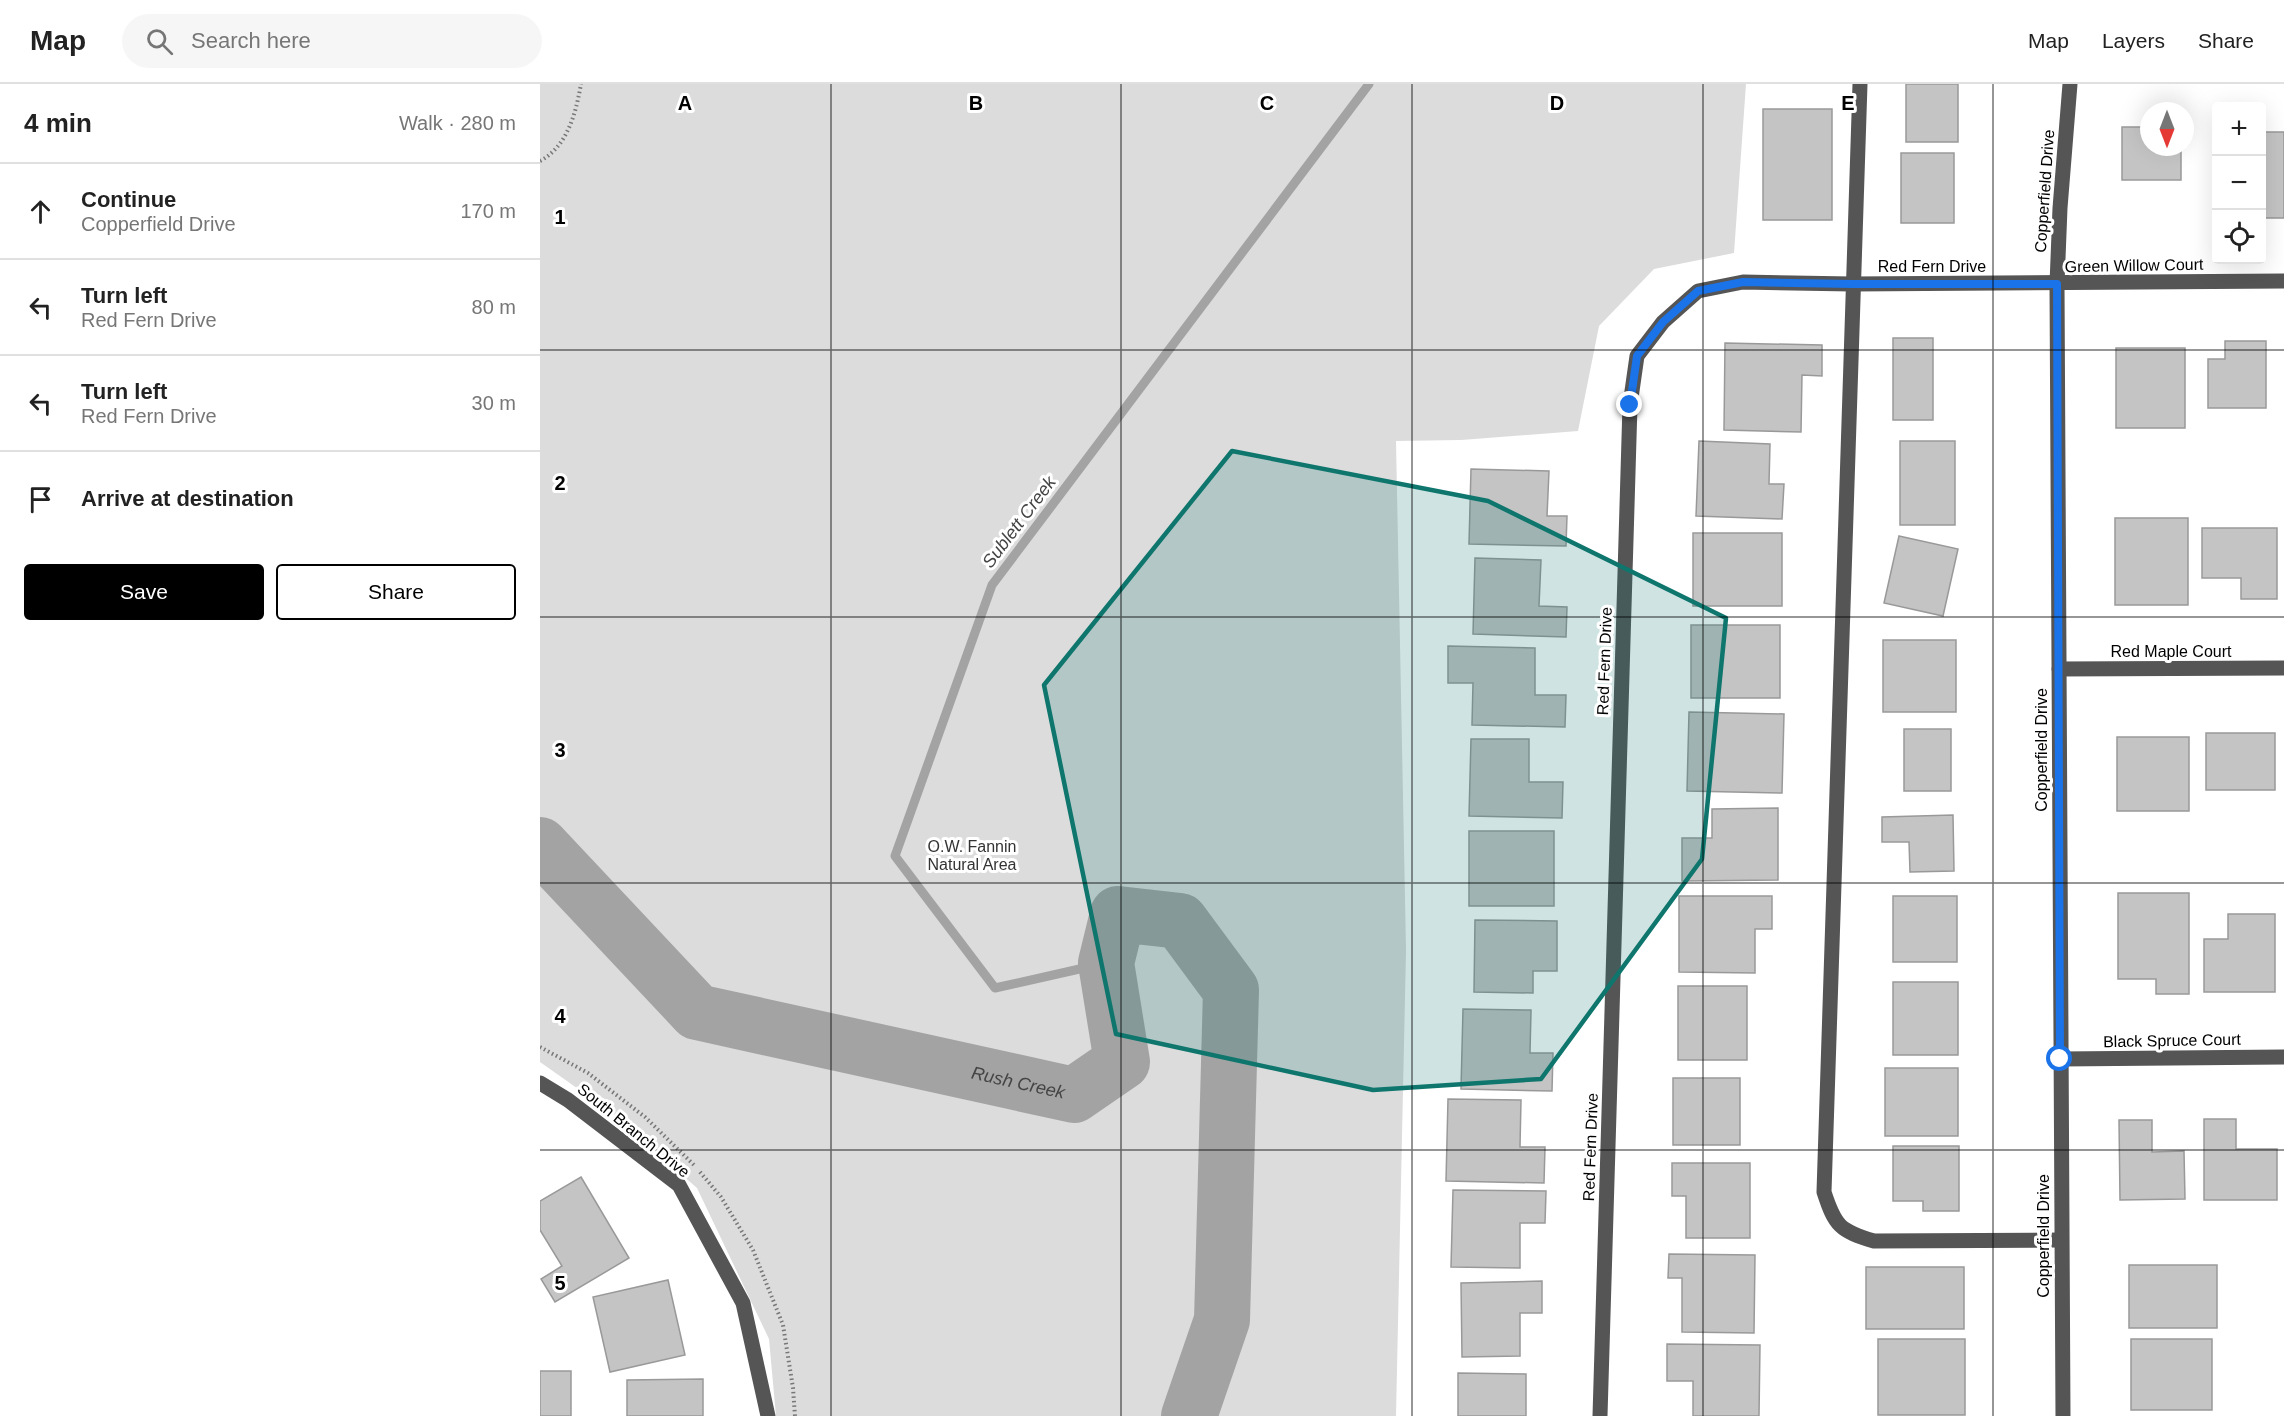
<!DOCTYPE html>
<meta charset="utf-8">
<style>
body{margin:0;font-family:Arial,sans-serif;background:#f6f6f6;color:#222}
.controls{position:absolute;right:18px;top:18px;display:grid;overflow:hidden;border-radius:6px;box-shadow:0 6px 24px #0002}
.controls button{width:54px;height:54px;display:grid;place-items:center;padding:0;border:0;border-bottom:2px solid #e0e0e0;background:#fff;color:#222;font:30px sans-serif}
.compass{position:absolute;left:1600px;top:18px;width:54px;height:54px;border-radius:50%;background:#fff;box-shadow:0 6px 24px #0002;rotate:180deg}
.stop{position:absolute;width:18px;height:18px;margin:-14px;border:4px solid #1a73e8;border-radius:50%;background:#fff}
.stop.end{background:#1a73e8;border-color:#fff;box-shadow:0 2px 6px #0008}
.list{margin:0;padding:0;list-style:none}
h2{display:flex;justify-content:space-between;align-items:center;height:78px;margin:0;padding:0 24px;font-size:26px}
h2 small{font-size:20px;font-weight:400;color:#767676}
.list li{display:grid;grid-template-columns:39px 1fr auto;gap:18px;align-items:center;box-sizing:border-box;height:96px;padding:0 24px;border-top:2px solid #e0e0e0}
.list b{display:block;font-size:22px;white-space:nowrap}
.list p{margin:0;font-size:20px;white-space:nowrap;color:#767676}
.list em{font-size:20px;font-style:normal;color:#767676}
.actions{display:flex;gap:12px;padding:18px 24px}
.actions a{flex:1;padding:14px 0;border:2px solid #000;border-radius:6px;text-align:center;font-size:21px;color:#000}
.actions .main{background:#000;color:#fff}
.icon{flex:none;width:33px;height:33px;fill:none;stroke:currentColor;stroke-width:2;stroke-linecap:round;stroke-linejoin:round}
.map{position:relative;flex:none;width:1744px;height:1332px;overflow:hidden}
header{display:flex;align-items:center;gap:36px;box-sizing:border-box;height:84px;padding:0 30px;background:#fff;border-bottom:2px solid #e0e0e0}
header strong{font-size:28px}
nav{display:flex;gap:33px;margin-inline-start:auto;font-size:21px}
.search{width:420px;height:54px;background:#f6f6f6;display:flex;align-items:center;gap:15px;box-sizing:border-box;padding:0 21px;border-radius:33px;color:#767676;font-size:22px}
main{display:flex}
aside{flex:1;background:#fff}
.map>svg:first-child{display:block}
.green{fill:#dcdcdc}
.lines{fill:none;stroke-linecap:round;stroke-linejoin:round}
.stream{stroke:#a3a3a3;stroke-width:9}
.river{stroke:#a3a3a3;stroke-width:56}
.building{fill:#c4c4c4;stroke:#999;stroke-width:1.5}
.path{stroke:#777;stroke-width:4;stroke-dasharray:1.5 3;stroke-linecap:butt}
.minor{stroke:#555;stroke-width:15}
.route{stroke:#1a73e8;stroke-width:8}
.marked{fill:#0f766e;fill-opacity:0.2;stroke:#0f766e;stroke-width:4.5;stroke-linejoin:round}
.grid{fill:none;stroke:#000;stroke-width:1.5;stroke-opacity:0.55}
.labels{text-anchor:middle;stroke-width:6;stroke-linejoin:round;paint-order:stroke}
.street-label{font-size:16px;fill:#000;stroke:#fff}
.park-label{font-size:16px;fill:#333;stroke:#fff}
.water-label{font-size:18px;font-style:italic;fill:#444;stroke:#fff}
.grid-label{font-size:20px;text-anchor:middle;font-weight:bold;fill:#000;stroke:#fff;stroke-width:6;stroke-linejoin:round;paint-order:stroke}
</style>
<header>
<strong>Map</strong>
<div class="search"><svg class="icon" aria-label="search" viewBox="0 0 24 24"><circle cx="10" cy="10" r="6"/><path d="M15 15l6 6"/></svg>Search here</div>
<nav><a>Map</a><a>Layers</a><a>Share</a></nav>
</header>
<main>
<aside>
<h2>4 min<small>Walk · 280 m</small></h2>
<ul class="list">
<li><svg class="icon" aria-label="ahead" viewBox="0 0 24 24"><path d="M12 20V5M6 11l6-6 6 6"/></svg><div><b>Continue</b><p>Copperfield Drive</p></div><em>170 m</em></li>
<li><svg class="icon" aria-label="left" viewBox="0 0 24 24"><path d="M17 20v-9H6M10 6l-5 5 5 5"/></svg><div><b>Turn left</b><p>Red Fern Drive</p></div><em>80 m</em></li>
<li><svg class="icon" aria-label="left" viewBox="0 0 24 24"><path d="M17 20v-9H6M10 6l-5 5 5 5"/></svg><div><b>Turn left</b><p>Red Fern Drive</p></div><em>30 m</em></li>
<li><svg class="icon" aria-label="arrive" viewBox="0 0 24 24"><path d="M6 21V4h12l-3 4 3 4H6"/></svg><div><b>Arrive at destination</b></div></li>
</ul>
<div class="actions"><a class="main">Save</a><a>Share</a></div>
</aside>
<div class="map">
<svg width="1744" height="1332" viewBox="0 0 1744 1332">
<rect width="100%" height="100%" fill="#fff"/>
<polygon class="green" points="0,0 1206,0 1194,169 1114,185 1059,242 1038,347 921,356 856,357 866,866 856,1332 236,1332 229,1255 157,1104 68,1026 0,978"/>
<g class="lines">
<polyline class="stream" points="566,879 455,904 355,772 452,501 829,0"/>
<path class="river" id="s1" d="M0,761L157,928L534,1011L582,978L566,879L578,830L640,837L691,906L682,1236L649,1332"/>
</g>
<g class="building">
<rect x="1366" y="0" width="52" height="58"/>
<rect x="1223" y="25" width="69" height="111"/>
<polygon points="1582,43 1609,43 1609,63 1641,63 1641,96 1582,96"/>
<rect x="1673" y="48" width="3" height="86"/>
<rect x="1722" y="48" width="22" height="86"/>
<rect x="1361" y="69" width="53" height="70"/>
<rect x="1353" y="254" width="40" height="82"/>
<polygon points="1685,257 1726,257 1726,324 1668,324 1668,275 1685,275"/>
<polygon points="1185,259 1282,261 1282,292 1262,291 1261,348 1184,346"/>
<rect x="1576" y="264" width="69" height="80"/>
<polygon points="1159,357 1230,360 1229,400 1244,400 1242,435 1156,432"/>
<rect x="1360" y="357" width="55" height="84"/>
<polygon points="931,385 1009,387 1007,432 1027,432 1026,462 929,460"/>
<rect x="1575" y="434" width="73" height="87"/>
<polygon points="1662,444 1737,444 1737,515 1701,515 1701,494 1662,494"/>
<rect x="1153" y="449" width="89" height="73"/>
<polygon points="1359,452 1418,465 1403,532 1344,519"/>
<polygon points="935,474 1001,476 999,522 1027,523 1026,553 933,550"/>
<rect x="1151" y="541" width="89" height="73"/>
<rect x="1343" y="556" width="73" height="72"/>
<polygon points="908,562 995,564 995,611 1026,611 1025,643 932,641 933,599 908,599"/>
<polygon points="1149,628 1244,630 1242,709 1147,707"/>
<rect x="1364" y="645" width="47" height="62"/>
<rect x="1666" y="649" width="69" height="57"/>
<rect x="1577" y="653" width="72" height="74"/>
<polygon points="931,655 989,655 989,698 1023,698 1022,734 929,732"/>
<polygon points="1238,724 1238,796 1142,797 1142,754 1172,754 1172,725"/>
<polygon points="1413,731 1414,787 1370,788 1369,758 1342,758 1342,733"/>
<rect x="929" y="747" width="85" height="75"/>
<polygon points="1578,809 1649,809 1649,910 1616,910 1616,895 1578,895"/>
<polygon points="1139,812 1232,812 1232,845 1215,845 1215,889 1139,888"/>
<rect x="1353" y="812" width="64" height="66"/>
<polygon points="1688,830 1735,830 1735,908 1664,908 1664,855 1688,855"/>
<polygon points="935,836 1017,837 1017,887 993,887 993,909 934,908"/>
<rect x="1353" y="898" width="65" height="73"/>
<rect x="1138" y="902" width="69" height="74"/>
<polygon points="923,925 991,926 990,969 1013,969 1012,1007 921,1005"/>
<rect x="1345" y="984" width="73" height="68"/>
<rect x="1133" y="994" width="67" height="67"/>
<polygon points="908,1015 981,1016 980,1063 1005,1063 1004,1099 906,1097"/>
<polygon points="1664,1035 1696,1035 1696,1065 1737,1065 1737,1116 1664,1116"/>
<polygon points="1579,1036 1612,1036 1612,1068 1644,1067 1645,1115 1580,1116"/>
<polygon points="1353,1062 1419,1062 1419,1127 1383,1127 1383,1117 1353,1117"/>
<polygon points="1132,1079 1210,1079 1210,1154 1146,1154 1146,1112 1132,1112"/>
<polygon points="41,1093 89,1174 15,1218 1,1195 22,1182 0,1146 0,1117"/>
<polygon points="913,1106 1006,1107 1005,1139 980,1139 980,1184 911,1183"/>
<polygon points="1129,1170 1215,1171 1214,1249 1142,1248 1142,1194 1128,1194"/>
<rect x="1589" y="1181" width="88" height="63"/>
<rect x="1326" y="1183" width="98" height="62"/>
<polygon points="128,1196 145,1271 70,1288 53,1213"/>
<polygon points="1002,1197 1002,1229 980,1229 980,1272 922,1273 921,1199"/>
<rect x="1338" y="1255" width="87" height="76"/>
<rect x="1591" y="1255" width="81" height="71"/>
<polygon points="1127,1260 1220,1261 1219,1332 1153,1332 1153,1297 1127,1297"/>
<rect x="0" y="1287" width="31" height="45"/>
<polygon points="918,1289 986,1290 986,1332 918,1332"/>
<polygon points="163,1295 163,1332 87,1332 87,1296"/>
</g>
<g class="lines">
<g class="path">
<path d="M0,77C28,62 36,28 41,0"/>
<polyline points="0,963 48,989 105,1033 155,1082"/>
<polyline points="160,1088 181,1113 213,1166 243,1241 253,1304 255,1332"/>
</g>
<g class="minor">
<path d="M1320,0L1284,1108C1295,1142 1300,1147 1334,1157L1520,1156"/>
<polyline points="1519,585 1744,584"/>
<polyline points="1520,975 1744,973"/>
<polyline points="0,999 28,1016 139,1101 203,1219 228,1332"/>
<polyline points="1060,1332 1090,321 1097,272 1123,238 1158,207 1203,198 1312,200 1744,197"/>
<polyline points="1523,1332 1517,200 1520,124 1530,0"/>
</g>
</g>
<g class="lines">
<polyline class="route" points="1090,321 1097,272 1123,238 1158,207 1203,198 1312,200 1517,200 1520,975"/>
</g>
<path class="marked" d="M692,367L948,417L1186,534L1162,775L1001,995L833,1006L576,950L504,601Z"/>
<path class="grid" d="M291,0V1332M581,0V1332M872,0V1332M1163,0V1332M1453,0V1332M0,266H1744M0,533H1744M0,799H1744M0,1066H1744"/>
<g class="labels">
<g class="street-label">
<text transform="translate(1504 107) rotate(-86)" y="6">Copperfield Drive</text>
<text transform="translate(1594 181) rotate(-1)" y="6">Green Willow Court</text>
<text x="1392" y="188">Red Fern Drive</text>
<text x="1631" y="573">Red Maple Court</text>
<text transform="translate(1064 577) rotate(-88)" y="6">Red Fern Drive</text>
<text transform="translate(1501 666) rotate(-90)" y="6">Copperfield Drive</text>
<text transform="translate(1632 956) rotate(-1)" y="6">Black Spruce Court</text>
<text transform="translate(94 1046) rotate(39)" y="6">South Branch Drive</text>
<text transform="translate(1050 1063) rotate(-88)" y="6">Red Fern Drive</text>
<text transform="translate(1503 1152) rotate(-90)" y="6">Copperfield Drive</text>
</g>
<g class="park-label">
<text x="432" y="768">O.W. Fannin<tspan x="432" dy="18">Natural Area</tspan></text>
</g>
<g class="water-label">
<text transform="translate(479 438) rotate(-53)" y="6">Sublett Creek</text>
<text dy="6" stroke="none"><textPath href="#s1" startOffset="558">Rush Creek</textPath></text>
</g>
</g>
<g class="grid-label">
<text x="145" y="26">A</text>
<text x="436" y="26">B</text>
<text x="727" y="26">C</text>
<text x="1017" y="26">D</text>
<text x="1308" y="26">E</text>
<text x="20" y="140">1</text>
<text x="20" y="406">2</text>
<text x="20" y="673">3</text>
<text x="20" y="939">4</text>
<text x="20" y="1206">5</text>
</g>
</svg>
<div class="controls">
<button>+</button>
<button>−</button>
<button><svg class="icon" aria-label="locate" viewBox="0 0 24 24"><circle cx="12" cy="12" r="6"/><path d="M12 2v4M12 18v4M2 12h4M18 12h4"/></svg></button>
</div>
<svg class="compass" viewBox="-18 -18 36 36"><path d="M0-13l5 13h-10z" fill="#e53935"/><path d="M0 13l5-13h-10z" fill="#767676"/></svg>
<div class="stop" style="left:1520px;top:975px"></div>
<div class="stop end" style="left:1090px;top:321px"></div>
</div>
</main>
